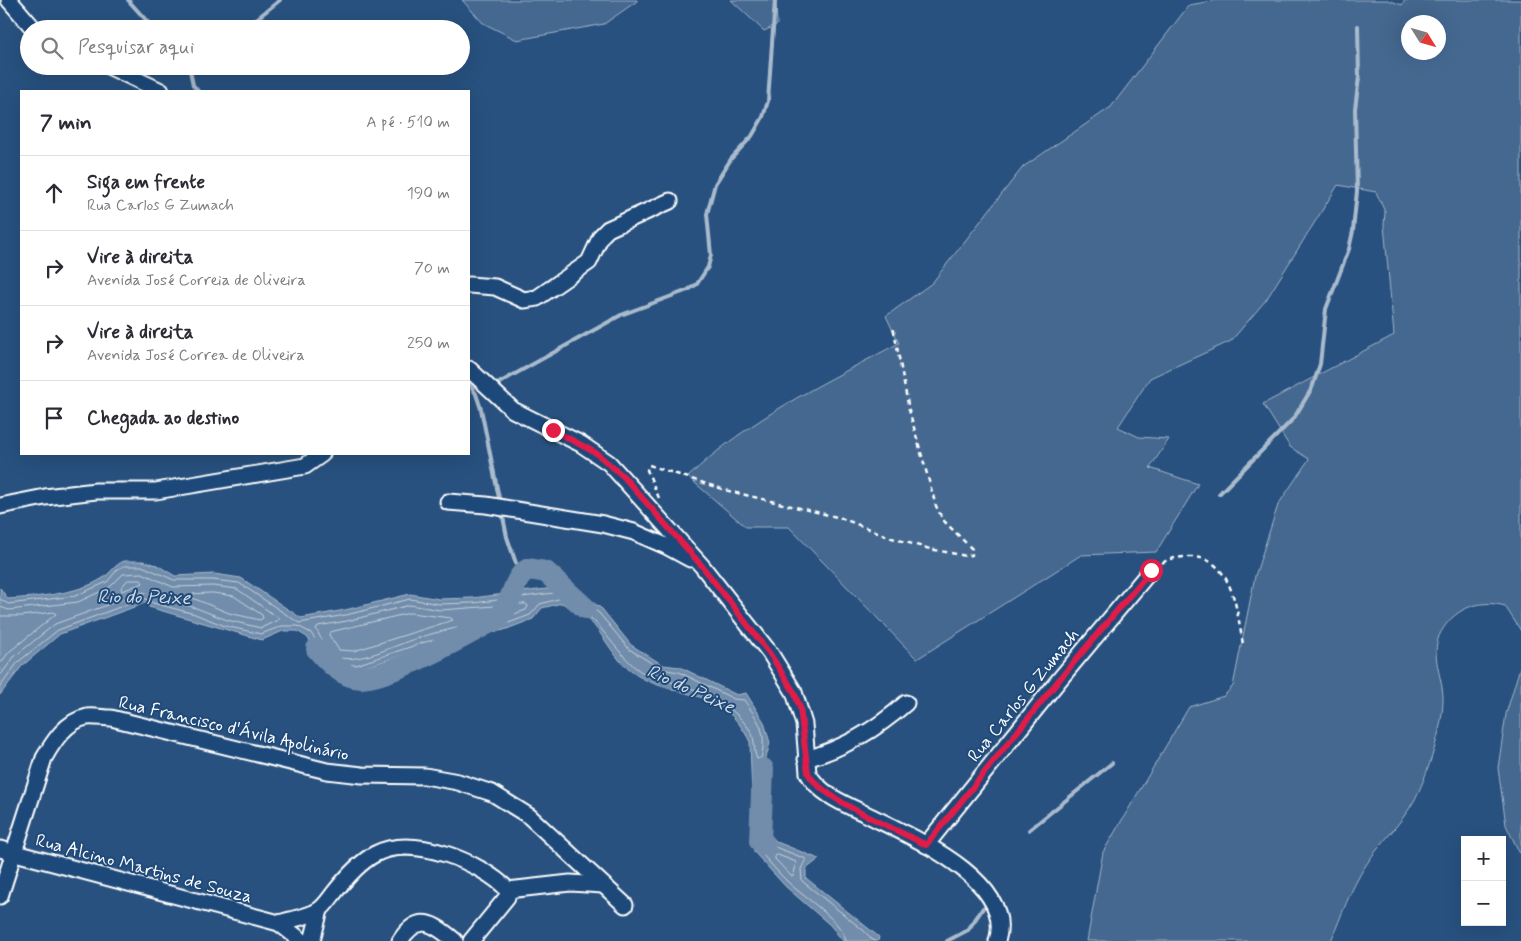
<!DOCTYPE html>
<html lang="pt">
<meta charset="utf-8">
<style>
body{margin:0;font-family:Mynerve,sans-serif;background:#f7f7f7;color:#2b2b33}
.controls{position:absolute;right:15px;bottom:15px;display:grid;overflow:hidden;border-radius:0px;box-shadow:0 5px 20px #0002}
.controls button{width:45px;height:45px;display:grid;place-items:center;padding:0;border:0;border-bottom:1px solid #e1e1e2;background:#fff;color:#2b2b33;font:25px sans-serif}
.compass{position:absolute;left:1401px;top:15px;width:45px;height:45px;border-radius:50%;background:#fff;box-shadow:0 5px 20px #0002;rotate:127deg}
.stop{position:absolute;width:15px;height:15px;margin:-11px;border:4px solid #e11d48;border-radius:50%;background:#fff}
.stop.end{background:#e11d48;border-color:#fff;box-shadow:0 1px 5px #0008}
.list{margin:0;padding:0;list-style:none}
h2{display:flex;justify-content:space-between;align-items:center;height:65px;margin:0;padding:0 20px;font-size:21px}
h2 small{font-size:16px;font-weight:400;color:#7c7c81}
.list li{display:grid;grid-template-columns:32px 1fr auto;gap:15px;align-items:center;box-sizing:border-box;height:75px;padding:0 20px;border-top:1px solid #e1e1e2}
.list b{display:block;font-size:19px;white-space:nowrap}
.list p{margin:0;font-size:16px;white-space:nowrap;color:#7c7c81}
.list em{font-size:16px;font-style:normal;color:#7c7c81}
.icon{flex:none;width:28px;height:28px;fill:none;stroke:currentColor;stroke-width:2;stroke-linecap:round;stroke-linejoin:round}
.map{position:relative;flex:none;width:1521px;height:941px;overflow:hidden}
.search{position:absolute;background:#fff;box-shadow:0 5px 20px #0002;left:20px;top:20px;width:450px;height:55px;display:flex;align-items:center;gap:12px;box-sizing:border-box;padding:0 18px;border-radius:28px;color:#7c7c81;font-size:19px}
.panel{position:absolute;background:#fff;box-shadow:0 5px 20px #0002;left:20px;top:90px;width:450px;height:365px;border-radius:0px}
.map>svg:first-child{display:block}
.green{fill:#446890;stroke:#a2b4c8;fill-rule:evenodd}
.water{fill:#718dab;stroke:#aabbcd}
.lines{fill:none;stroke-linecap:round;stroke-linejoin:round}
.shore{stroke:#c6d1dd;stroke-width:1}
.stream{stroke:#aabbcd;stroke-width:4}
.river{stroke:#718dab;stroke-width:22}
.minor-casing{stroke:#fff;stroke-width:19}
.path{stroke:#fff;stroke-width:2.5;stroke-dasharray:5 4;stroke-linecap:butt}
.minor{stroke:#1f4a7a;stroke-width:15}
.route{stroke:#e11d48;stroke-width:6}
.labels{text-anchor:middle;stroke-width:4;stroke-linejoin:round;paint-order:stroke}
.street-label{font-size:18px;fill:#fff;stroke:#1f4a7a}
.water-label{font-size:19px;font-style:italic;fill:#d4dde6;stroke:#1f4a7a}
</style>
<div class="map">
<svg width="1521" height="941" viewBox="0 0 1521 941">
<rect width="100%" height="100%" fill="#28517f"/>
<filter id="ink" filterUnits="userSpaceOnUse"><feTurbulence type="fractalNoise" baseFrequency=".02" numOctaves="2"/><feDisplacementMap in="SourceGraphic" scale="10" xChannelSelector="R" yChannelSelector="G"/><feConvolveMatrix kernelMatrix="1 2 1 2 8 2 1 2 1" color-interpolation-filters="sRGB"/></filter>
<g filter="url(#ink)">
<g class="green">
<polygon points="462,0 637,0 637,1 604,24 517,40 483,23"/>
<polygon points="731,0 776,0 777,25 764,31"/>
<path d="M1218,0H1388L1402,5L1405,0H1521V631L1505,606C1478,598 1451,610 1439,636C1431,657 1442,676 1443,696C1444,723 1430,766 1419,791C1407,819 1382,840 1366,865C1351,888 1341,916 1331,941H1087L1103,852L1189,707L1224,696L1233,686L1255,576L1278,505L1309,459L1290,447L1263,404L1394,335L1384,225L1385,212L1376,192L1338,185L1266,300L1231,341L1150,378L1118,427L1139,437L1169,439L1150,468L1198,484L1156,552L1081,555L917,659L789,527H746L688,477C749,418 826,382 899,343L886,316L932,283L1023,167L1111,107L1189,5ZM1408,22H1438V52H1408Z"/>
<polygon points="1521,664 1521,856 1506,825 1498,768 1506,714"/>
</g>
<path class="water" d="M124,561H143L157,565L175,576L214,574L241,578L301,618L345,610L410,594L439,599L472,598L571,586L602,609L631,645L663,665L680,667L737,695L746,693L764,722L770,743L764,765L768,786L760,804V815L765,829L777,842L819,859L806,869V878L879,937L878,941H843L830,925L786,887L754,852L750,742C722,684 677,701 635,674C614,661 605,635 588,619C581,613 570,608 562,603L542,608L533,619L504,630L426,647L357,670L334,669L324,662L307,637L297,631H283L262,640L149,607L145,603L60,634L22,666L0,695V588L8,599C36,597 79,594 103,578C111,573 114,565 124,561Z"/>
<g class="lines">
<g class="shore">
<polygon points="128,580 141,580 143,583 122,591 121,588"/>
<polygon points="213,593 234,596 262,615 263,618 260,620 229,613 190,597 193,594"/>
<path d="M0,599L8,604L75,596L107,582L118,569L124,566H142L174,580H213L239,583L299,623L346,615L410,599L439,604L473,603L570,591L599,613L629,649L661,669L679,672L734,699L744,700C758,720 768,732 761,758L757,759C753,750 756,740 750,730C730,702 703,691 671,682C659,679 645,676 636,668C609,645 596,612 562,598L540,604L530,615L503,625L425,642L356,665L336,664L328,659L311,633L298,626H282L261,634L225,626L195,614L153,603L144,598L58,630L18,662L0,687"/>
<path d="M526,604L528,606L526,610C492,623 456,626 421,637C396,644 366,662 340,658C329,656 321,638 316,629L318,626L347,621L410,605L440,610Z"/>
<polyline points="0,607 9,610 78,602 110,587 123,574 142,573 173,587 213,586 237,589 280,619 261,628 227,620 196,608 143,592 55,624 14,657 0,676"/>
<polygon points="410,613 451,618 453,620 354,651 339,650 329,635 331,632"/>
<polyline points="0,616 22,616 53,612 56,614 9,652 0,664"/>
<polygon points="778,855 796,862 794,876 791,876 775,859 775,856"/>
<path d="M846,941C844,922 802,896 789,883C778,873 769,861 759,851V832H762L775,847L806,859L801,869L802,881L863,930L874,941"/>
</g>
<g class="stream">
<polyline points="128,0 154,29"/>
<polyline points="244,29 280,0"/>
<polyline points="189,66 193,85 198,91"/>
<polyline points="469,383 476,394 481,409 500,503"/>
<polyline points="499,383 621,315 688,290 697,284 708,267 711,255 707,214 715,184 731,159 752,136 763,117 768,101 775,0"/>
<polyline points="1219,494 1294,418 1312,388 1320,364 1326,309 1349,249 1353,231 1357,191 1355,109 1359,77 1358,26"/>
<polyline points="502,512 507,537 520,575"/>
<polyline points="1029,830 1112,763"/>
<polyline points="947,941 968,930 983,908"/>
</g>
<g class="river">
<path d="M317,649C328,662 343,678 361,678C392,677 471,633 499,617C514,602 512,577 529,569L546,572L585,608"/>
<polyline points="763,769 760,841 765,845"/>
</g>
<g class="minor-casing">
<g id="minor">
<polyline points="9,0 34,29"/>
<polyline points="108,66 161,91"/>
<polyline points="469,285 495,287 524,300 537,298 589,262 601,236 608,229 670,201"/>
<path d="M469,369L513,410L581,444L609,463L702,566L770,653L794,692L804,724L808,773C820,796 850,806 872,817C914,838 1016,882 997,941"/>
<polyline points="448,502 486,505 603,524 634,532 666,546 690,559"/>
<polyline points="0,506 45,497 96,491 156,491 305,466 322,454"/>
<path d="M806,759C845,748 876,730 906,703"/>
<polyline points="926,845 1059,680 1151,570"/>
<polyline points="0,849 279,923 302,941"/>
<polyline points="508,890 570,883 603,885"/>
<path d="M0,896L44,758C53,742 66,721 87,717C94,716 104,718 111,718L327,771L362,775L425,776L458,782L492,793L529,816L625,905"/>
<path d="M279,923C291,919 309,917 319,910C325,906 330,898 334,893C345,879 360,862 375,854C413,834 481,862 508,890L507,897L471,941"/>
<polyline points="312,941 320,910"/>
<path d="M400,941C418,912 433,923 455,941"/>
</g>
</g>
<g class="path">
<polyline points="659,498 647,470 649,465 725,490 841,518 892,538 930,549 966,556 972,555 972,549 943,520 936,506 909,410 893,326"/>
<path d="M1162,563C1170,558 1179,557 1188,557C1233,554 1237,613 1243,644"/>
</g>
<use href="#minor" class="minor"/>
</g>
</g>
<g class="lines" filter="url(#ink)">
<path class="route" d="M553,430L596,453L623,476L702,566L770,654L794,692L800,708L808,773C822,800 897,829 926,845L1059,680L1151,570"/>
</g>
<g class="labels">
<g class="street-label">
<text transform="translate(1023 695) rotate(-51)" y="6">Rua Carlos G Zumach</text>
<text transform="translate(234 728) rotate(13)" y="6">Rua Francisco d'Ávila Apolinário</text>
<text transform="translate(144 868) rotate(15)" y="6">Rua Alcino Martins de Souza</text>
</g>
<g class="water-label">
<text transform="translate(144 596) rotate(1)" y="7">Rio do Peixe</text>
<text transform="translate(691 688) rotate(24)" y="7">Rio do Peixe</text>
</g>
</g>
</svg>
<div class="controls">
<button>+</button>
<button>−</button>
</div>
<svg class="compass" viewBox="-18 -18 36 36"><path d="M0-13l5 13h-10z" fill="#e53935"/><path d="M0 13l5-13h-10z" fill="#7c7c81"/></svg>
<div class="stop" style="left:1151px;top:570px"></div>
<div class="stop end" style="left:553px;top:430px"></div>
<div class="search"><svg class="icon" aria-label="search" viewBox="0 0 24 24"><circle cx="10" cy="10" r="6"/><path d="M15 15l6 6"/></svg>Pesquisar aqui</div>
<section class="panel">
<h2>7 min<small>A pé · 510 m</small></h2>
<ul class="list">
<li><svg class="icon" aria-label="ahead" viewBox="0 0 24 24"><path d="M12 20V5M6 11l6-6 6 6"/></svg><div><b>Siga em frente</b><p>Rua Carlos G Zumach</p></div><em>190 m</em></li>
<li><svg class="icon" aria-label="right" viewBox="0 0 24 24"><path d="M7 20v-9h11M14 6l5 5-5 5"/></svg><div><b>Vire à direita</b><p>Avenida José Correia de Oliveira</p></div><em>70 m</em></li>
<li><svg class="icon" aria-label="right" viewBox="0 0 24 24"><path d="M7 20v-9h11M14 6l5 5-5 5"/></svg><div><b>Vire à direita</b><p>Avenida José Correa de Oliveira</p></div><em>250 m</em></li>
<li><svg class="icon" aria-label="arrive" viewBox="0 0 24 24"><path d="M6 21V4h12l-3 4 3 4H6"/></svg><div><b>Chegada ao destino</b></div></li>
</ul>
</section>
</div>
